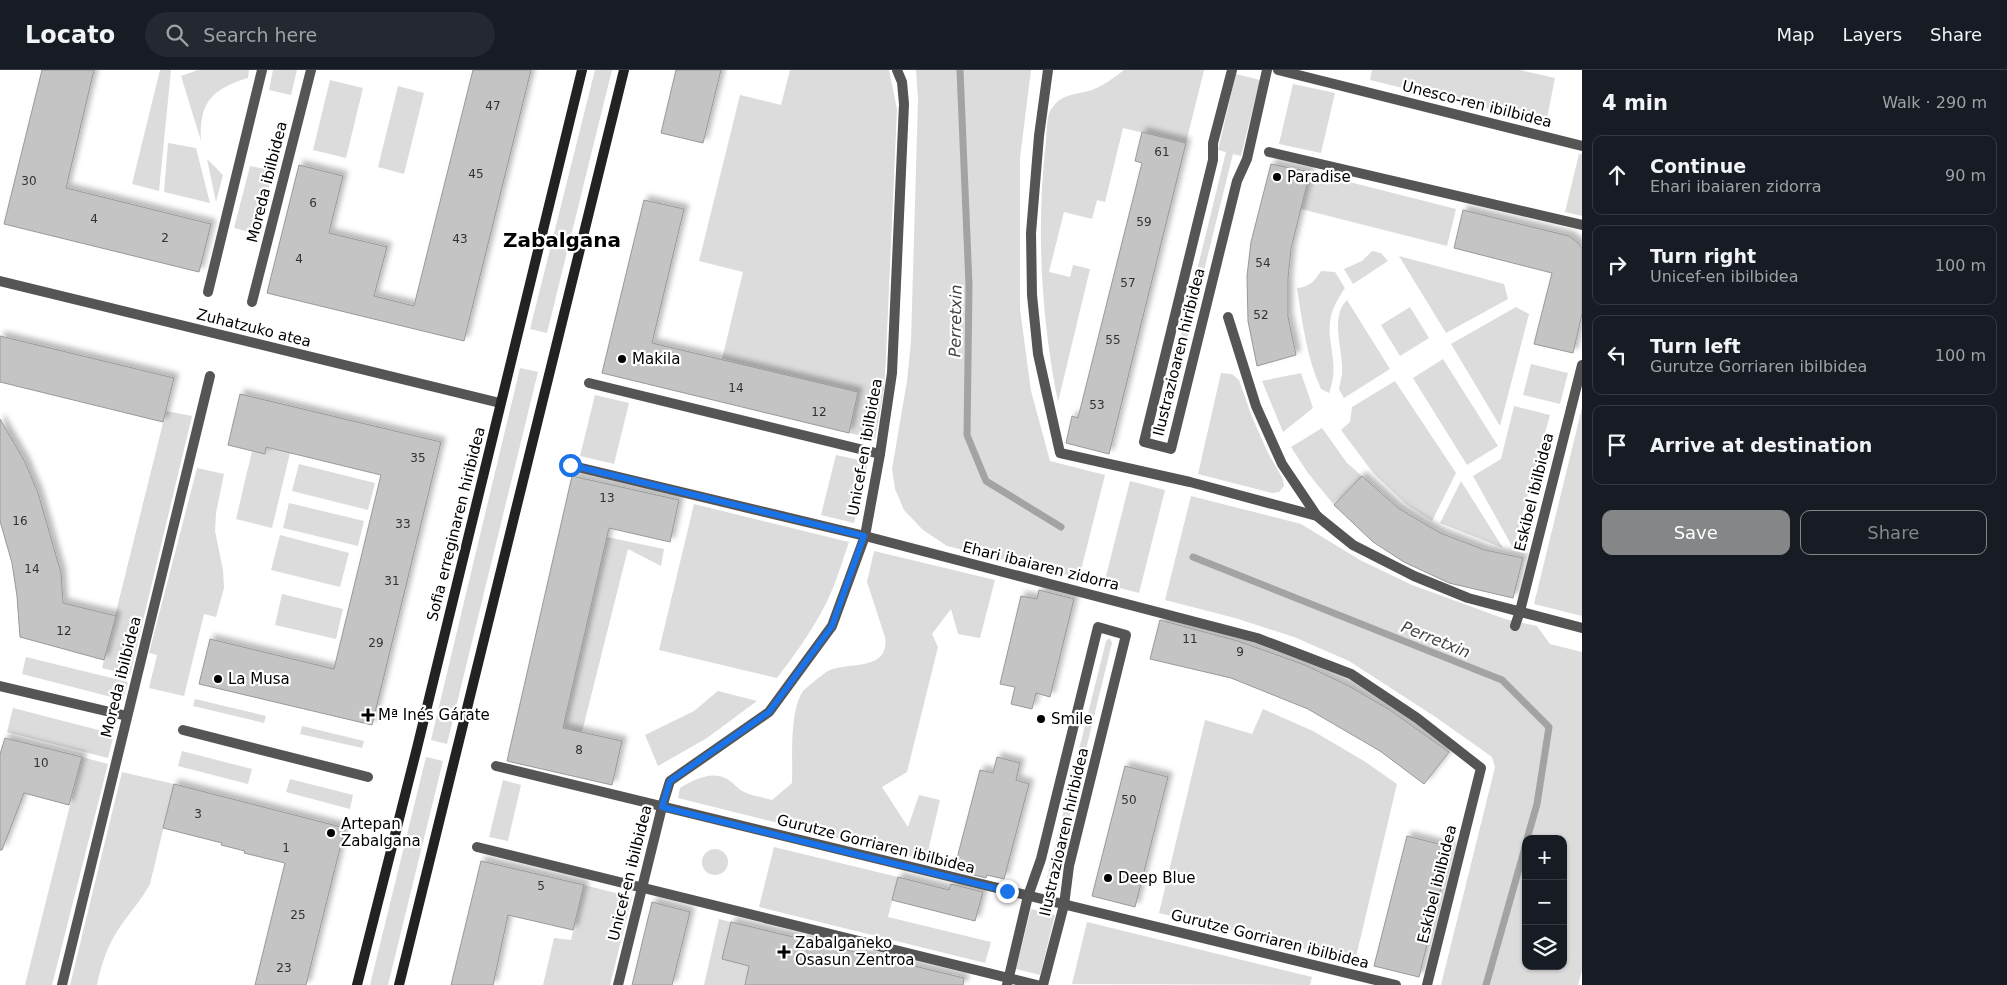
<!DOCTYPE html>
<meta charset="utf-8">
<style>
body{margin:0;font-family:"DejaVu Sans",sans-serif;background:#242831;color:#f1f3f6}
.controls{position:absolute;right:15px;bottom:15px;display:grid;overflow:hidden;border-radius:10px;box-shadow:0 1px 4px #0004}
.controls button{width:45px;height:45px;display:grid;place-items:center;padding:0;border:0;border-bottom:1px solid #363941;background:#171b24;color:#f1f3f6;font:25px sans-serif}
.stop{position:absolute;width:15px;height:15px;margin:-11px;border:4px solid #1a73e8;border-radius:50%;background:#fff}
.stop.end{background:#1a73e8;border-color:#fff;box-shadow:0 1px 5px #0008}
.list{margin:0;padding:0;list-style:none}
h2{display:flex;justify-content:space-between;align-items:center;height:65px;margin:0;padding:0 20px;font-size:21px}
h2 small{font-size:16px;font-weight:400;color:#9ea1a6}
.list li{display:grid;grid-template-columns:32px 1fr auto;gap:15px;align-items:center;box-sizing:border-box;height:80px;margin:0 10px 10px;padding:0 10px;border:1px solid #363941;border-radius:10px}
.list b{display:block;font-size:19px;white-space:nowrap}
.list p{margin:0;font-size:16px;white-space:nowrap;color:#9ea1a6}
.list em{font-size:16px;font-style:normal;color:#9ea1a6}
.actions{display:flex;gap:10px;padding:15px 20px}
.actions a{flex:1;padding:11px 0;border:1px solid #858687;border-radius:10px;text-align:center;font-size:18px;color:#858687}
.actions .main{background:#858687;color:#fff}
.icon{flex:none;width:28px;height:28px;fill:none;stroke:currentColor;stroke-width:2;stroke-linecap:round;stroke-linejoin:round}
.map{position:relative;flex:none;width:1582px;height:915px;overflow:hidden}
header{display:flex;align-items:center;gap:30px;box-sizing:border-box;height:70px;padding:0 25px;background:#171b24;border-bottom:1px solid #363941}
header strong{font-size:24px}
nav{display:flex;gap:28px;margin-inline-start:auto;font-size:18px}
.search{width:350px;height:45px;background:#242831;display:flex;align-items:center;gap:12px;box-sizing:border-box;padding:0 18px;border-radius:28px;color:#9ea1a6;font-size:19px}
main{display:flex}
aside{flex:1;background:#171b24}
.map>svg:first-child{display:block}
.green{fill:#dcdcdc;fill-rule:evenodd}
.lines{fill:none;stroke-linecap:round;stroke-linejoin:round}
.stream{stroke:#a3a3a3;stroke-width:7}
.building{fill:#c4c4c4;stroke:#999;filter:url(#shadow)}
.street{stroke:#555;stroke-width:10}
.secondary{stroke:#222;stroke-width:10}
.route{stroke:#1a73e8;stroke-width:6}
.poi-dot{fill:#000;stroke:#fff;stroke-width:2}
.labels{text-anchor:middle;stroke-width:4.5;stroke-linejoin:round;paint-order:stroke}
.number-label{font-size:12px;fill:#313131}
.street-label{font-size:15px;fill:#000;stroke:#fff}
.poi-label{font-size:15px;fill:#000;stroke:#fff;text-anchor:start}
.water-label{font-size:16px;font-style:italic;fill:#444;stroke:#fff}
.district-label{font-size:20px;font-weight:bold;fill:#000;stroke:#fff}
</style>
<header>
<strong>Locato</strong>
<div class="search"><svg class="icon" aria-label="search" viewBox="0 0 24 24"><circle cx="10" cy="10" r="6"/><path d="M15 15l6 6"/></svg>Search here</div>
<nav><a>Map</a><a>Layers</a><a>Share</a></nav>
</header>
<main>
<div class="map">
<svg width="1582" height="915" viewBox="0 0 1582 915">
<defs>
<filter id="shadow"><feDropShadow dx="4.5" dy="-4.5" stdDeviation="2.5" flood-color="#0004"/></filter>
</defs>
<rect width="100%" height="100%" fill="#fff"/>
<g class="green">
<polygon points="160,0 171,0 159,121 132,114"/>
<path d="M198,0H249L248,8C212,19 199,32 201,71L181,6Z"/>
<polygon points="273,0 297,0 291,25 269,20"/>
<polygon points="595,0 612,0 547,263 530,259"/>
<polygon points="790,0 889,0 897,39 886,286 884,319 875,369 849,363 858,322 722,289 743,202 699,191 740,25 781,35"/>
<polygon points="916,0 1031,0 1020,88 1020,239 1031,321 1050,391 1105,405 1079,508 947,476 923,460 904,440 895,419 892,399 907,311 911,271 918,29"/>
<path d="M1124,0H1204L1186,73L1123,58L1105,132L1097,130L1092,149L1064,142L1049,202L1070,207L1073,195L1090,199L1058,332C1041,247 1036,158 1046,71C1047,62 1046,45 1052,38C1062,23 1077,25 1092,20C1104,15 1114,8 1124,0Z"/>
<polygon points="1372,0 1520,0 1555,8 1546,53 1370,10"/>
<polygon points="1236,4 1260,10 1241,86 1233,84 1163,365 1160,367 1157,363 1226,82 1218,80"/>
<polygon points="330,10 363,18 346,88 313,80"/>
<polygon points="1293,14 1335,23 1321,83 1279,74"/>
<polygon points="398,16 424,23 404,104 378,97"/>
<polygon points="168,73 196,78 210,133 164,122"/>
<polygon points="1579,84 1582,84 1582,146 1565,142"/>
<polygon points="207,89 223,105 216,132"/>
<polygon points="250,96 273,101 257,164 234,158"/>
<polygon points="1310,102 1456,139 1447,176 1301,139"/>
<polygon points="1372,181 1381,183 1388,191 1353,214 1344,199 1362,191"/>
<polygon points="1399,186 1504,214 1508,229 1446,263"/>
<path d="M1321,201L1335,202L1345,218C1339,227 1334,235 1331,246C1325,273 1341,293 1329,323L1321,319C1307,288 1302,252 1297,218C1309,217 1315,211 1321,201Z"/>
<path d="M1347,230L1390,299L1344,328L1339,319C1340,314 1341,309 1342,304C1344,282 1329,247 1347,230Z"/>
<polygon points="1410,237 1429,268 1400,286 1381,255"/>
<polygon points="1516,237 1529,244 1500,356 1451,274"/>
<polygon points="1443,289 1498,376 1467,395 1413,308"/>
<polygon points="1531,294 1568,303 1560,334 1523,325"/>
<polygon points="520,298 538,302 447,674 431,670"/>
<polygon points="1221,303 1232,304 1239,310 1252,347 1268,383 1283,409 1284,416 1279,422 1272,423 1198,404"/>
<polygon points="1301,303 1313,338 1283,362 1262,311"/>
<polygon points="1395,311 1456,403 1432,451 1406,434 1374,404 1341,360 1350,352 1352,337"/>
<polygon points="595,325 629,333 614,394 580,386"/>
<polygon points="1514,336 1550,345 1513,478 1473,406 1501,389"/>
<polygon points="1582,338 1582,546 1534,534"/>
<polygon points="166,341 192,346 130,605 102,598"/>
<polygon points="1322,358 1347,393 1362,406 1334,435 1308,403 1291,377"/>
<polygon points="266,377 290,383 272,458 236,449 252,381 265,384"/>
<polygon points="836,385 868,392 854,453 821,445"/>
<polygon points="299,394 375,413 368,440 292,421"/>
<polygon points="197,398 224,404 216,443 215,461 223,500 224,518 216,547 204,544 184,626 149,618 157,585 149,583"/>
<polygon points="1130,411 1165,420 1139,523 1104,514"/>
<polygon points="1461,411 1503,478 1440,453"/>
<path d="M1191,426L1301,454L1360,490L1412,515L1505,549L1537,556L1550,574L1582,582V901L1578,915H1441L1495,697L1492,687L1437,648L1349,591L1294,567L1235,548L1165,530ZM1526,769H1563V896H1526Z"/>
<polygon points="289,433 364,451 358,476 283,458"/>
<path d="M694,434L849,472C841,495 834,520 822,541C809,565 793,587 777,608L659,580Z"/>
<polygon points="280,465 349,483 340,517 271,500"/>
<polygon points="607,467 664,479 661,496 628,479 582,662 563,658"/>
<path d="M874,481L995,510L980,568L958,564L951,539L932,564L938,577L907,702L882,717L908,757L919,725L940,730L926,790L678,728L680,718C693,710 712,700 727,709C733,712 737,718 742,721C751,726 763,727 772,730L792,713C793,689 789,642 803,621C807,617 825,602 830,600C851,592 890,601 885,567L867,512Z"/>
<polygon points="282,524 343,539 336,569 275,555"/>
<polygon points="1110,568 1112,573 1054,810 1047,808 1106,571"/>
<polygon points="26,587 128,612 123,630 22,604"/>
<polygon points="718,621 757,631 707,668 658,696 645,665 694,641"/>
<polygon points="195,629 266,646 264,653 193,636"/>
<polygon points="13,638 114,664 108,688 7,662"/>
<polygon points="1263,639 1313,661 1364,691 1397,714 1355,891 1159,843 1205,650 1252,664"/>
<polygon points="302,656 364,671 362,678 300,664"/>
<polygon points="182,681 252,699 248,714 178,696"/>
<polygon points="82,687 108,694 52,915 25,915"/>
<polygon points="426,687 443,691 388,915 370,915"/>
<path d="M122,702L174,714L150,814C141,831 128,844 118,860C107,876 101,896 97,915H70Z"/>
<polygon points="290,709 353,725 350,739 286,722"/>
<polygon points="503,710 521,715 508,771 489,767"/>
<polygon points="774,777 898,807 888,847 991,872 985,893 759,837"/>
<circle cx="715" cy="792" r="13"/>
<polygon points="584,815 632,827 610,915 543,915 554,868 571,870"/>
<polygon points="1031,839 1055,845 1040,905 1016,899"/>
<polygon points="719,849 731,852 722,889 749,896 745,915 704,915"/>
<polygon points="1087,852 1312,907 1310,915 1072,914"/>
</g>
<g class="lines">
<g class="stream">
<polyline points="960,0 969,215 967,365 986,411 1061,457"/>
<polyline points="1193,487 1502,610 1549,657 1537,734 1527,769"/>
<polyline points="1486,915 1526,774"/>
</g>
</g>
<g class="building">
<polygon points="42,0 94,0 66,118 211,154 199,202 4,154"/>
<polygon points="473,0 531,0 464,271 267,223 299,95 343,106 329,163 387,177 374,226 414,236"/>
<polygon points="676,0 721,0 703,73 661,63"/>
<polygon points="1142,62 1186,73 1109,384 1066,373 1072,346 1078,348 1142,93 1135,91"/>
<polygon points="1271,94 1310,102 1291,179 1288,208 1288,247 1296,285 1257,296 1248,251 1247,206 1251,172"/>
<polygon points="644,130 684,139 652,273 858,322 849,363 602,303"/>
<polygon points="1463,140 1569,166 1578,173 1582,178 1582,244 1573,283 1534,274 1552,203 1454,178"/>
<polygon points="0,266 174,308 163,352 0,312"/>
<polygon points="240,324 441,372 372,655 199,614 210,569 334,599 381,405 266,377 265,384 228,375"/>
<polygon points="0,349 25,392 38,423 61,503 63,533 116,546 104,590 20,567 17,526 12,493 0,451"/>
<polygon points="572,406 679,430 670,472 609,458 563,658 622,671 612,715 507,691"/>
<polygon points="1362,406 1398,438 1440,463 1485,480 1523,488 1513,528 1449,513 1404,492 1373,472 1334,435"/>
<polygon points="1039,520 1074,529 1050,627 1036,623 1032,639 1011,634 1015,617 1000,614 1021,526 1037,529"/>
<polygon points="1160,550 1238,571 1305,595 1349,616 1390,640 1449,682 1424,714 1380,681 1308,639 1231,608 1150,589"/>
<polygon points="5,668 82,687 69,735 24,723 2,780 0,780 0,684"/>
<polygon points="997,687 1020,693 1016,710 1029,714 1004,809 987,805 986,808 954,800 980,700 993,703"/>
<polygon points="1125,696 1168,707 1135,837 1092,826"/>
<polygon points="174,714 345,758 306,915 255,915 285,793 244,783 245,781 221,775 222,773 163,758"/>
<polygon points="1407,766 1451,777 1419,907 1374,896"/>
<polygon points="481,791 584,815 573,860 508,845 493,915 451,915"/>
<polygon points="898,807 949,820 951,814 983,822 975,851 892,830"/>
<polygon points="652,832 690,842 672,915 632,915"/>
<polygon points="731,852 964,908 963,915 745,915 749,896 722,889"/>
</g>
<g class="lines">
<g class="street">
<polyline points="1048,0 1039,66 1031,163 1032,225 1038,284 1060,383 1190,412 1317,446 1353,475 1414,506 1468,528 1582,558"/>
<polyline points="1232,0 1213,73 1213,90 1144,372 1171,379 1237,111 1247,89 1267,0"/>
<polyline points="1278,0 1582,76"/>
<polyline points="1269,82 1582,155"/>
<polyline points="0,211 500,333"/>
<polyline points="208,222 262,0"/>
<polyline points="252,232 311,0"/>
<polyline points="1228,247 1256,336 1282,394 1317,446"/>
<polyline points="589,313 880,384"/>
<polyline points="569,395 865,466 1257,568 1351,604 1417,648 1481,698 1427,915"/>
<polyline points="1515,556 1520,541 1582,295"/>
<polyline points="0,616 127,646"/>
<polyline points="183,660 368,707"/>
<polyline points="496,696 1396,915"/>
<polyline points="477,777 1037,915"/>
<polyline points="62,915 210,306"/>
<polyline points="618,915 662,737 670,711 769,642 832,556 865,466 880,384 892,303 904,34 902,12 897,0"/>
<polyline points="1007,915 1028,826 1041,789 1098,557 1126,565 1069,796 1064,835 1043,915"/>
</g>
<g class="secondary">
<polyline points="357,915 417,678 582,0"/>
<polyline points="399,915 624,0"/>
</g>
</g>
<g class="lines">
<polyline class="route" points="570,395 864,466 832,556 769,642 670,711 662,737 1007,821"/>
</g>
<g class="poi-dot">
<circle cx="1277" cy="107" r="5"/>
<circle cx="622" cy="289" r="5"/>
<circle cx="218" cy="609" r="5"/>
<path d="M365.5 637.5h5v5h5v5h-5v5h-5v-5h-5v-5h5z"/>
<circle cx="1041" cy="649" r="5"/>
<circle cx="331" cy="763" r="5"/>
<circle cx="1108" cy="808" r="5"/>
<path d="M781.5 874.5h5v5h5v5h-5v5h-5v-5h-5v-5h5z"/>
</g>
<g class="labels">
<g class="number-label">
<text x="493" y="40">47</text>
<text x="1162" y="86">61</text>
<text x="476" y="108">45</text>
<text x="29" y="115">30</text>
<text x="313" y="137">6</text>
<text x="94" y="153">4</text>
<text x="1144" y="156">59</text>
<text x="165" y="172">2</text>
<text x="460" y="173">43</text>
<text x="299" y="193">4</text>
<text x="1263" y="197">54</text>
<text x="1128" y="217">57</text>
<text x="1261" y="249">52</text>
<text x="1113" y="274">55</text>
<text x="736" y="322">14</text>
<text x="1097" y="339">53</text>
<text x="819" y="346">12</text>
<text x="418" y="392">35</text>
<text x="607" y="432">13</text>
<text x="20" y="455">16</text>
<text x="403" y="458">33</text>
<text x="32" y="503">14</text>
<text x="392" y="515">31</text>
<text x="64" y="565">12</text>
<text x="1190" y="573">11</text>
<text x="376" y="577">29</text>
<text x="1240" y="586">9</text>
<text x="579" y="684">8</text>
<text x="41" y="697">10</text>
<text x="1129" y="734">50</text>
<text x="198" y="748">3</text>
<text x="286" y="782">1</text>
<text x="541" y="820">5</text>
<text x="298" y="849">25</text>
<text x="284" y="902">23</text>
</g>
<g class="street-label">
<text transform="translate(1477 34) rotate(14)" y="5">Unesco-ren ibilbidea</text>
<text transform="translate(267 112) rotate(-76)" y="5">Moreda ibilbidea</text>
<text transform="translate(254 258) rotate(14)" y="5">Zuhatzuko atea</text>
<text transform="translate(1179 282) rotate(-76)" y="5">Ilustrazioaren hiribidea</text>
<text transform="translate(865 377) rotate(-80)" y="5">Unicef-en ibilbidea</text>
<text transform="translate(1534 422) rotate(-76)" y="5">Eskibel ibilbidea</text>
<text transform="translate(456 454) rotate(-76)" y="5">Sofia erreginaren hiribidea</text>
<text transform="translate(1041 496) rotate(14)" y="5">Ehari ibaiaren zidorra</text>
<text transform="translate(121 607) rotate(-76)" y="5">Moreda ibilbidea</text>
<text transform="translate(1064 762) rotate(-77)" y="5">Ilustrazioaren hiribidea</text>
<text transform="translate(876 774) rotate(14)" y="5">Gurutze Gorriaren ibilbidea</text>
<text transform="translate(630 803) rotate(-76)" y="5">Unicef-en ibilbidea</text>
<text transform="translate(1437 814) rotate(-76)" y="5">Eskibel ibilbidea</text>
<text transform="translate(1270 869) rotate(14)" y="5">Gurutze Gorriaren ibilbidea</text>
</g>
<g class="poi-label">
<text x="1287" y="112">Paradise</text>
<text x="632" y="294">Makila</text>
<text x="228" y="614">La Musa</text>
<text x="378" y="650">Mª Inés Gárate</text>
<text x="1051" y="654">Smile</text>
<text x="341" y="759">Artepan<tspan x="341" dy="17">Zabalgana</tspan></text>
<text x="1118" y="813">Deep Blue</text>
<text x="795" y="878">Zabalganeko<tspan x="795" dy="17">Osasun Zentroa</tspan></text>
</g>
<g class="water-label">
<text transform="translate(955 251) rotate(-89)" y="6">Perretxin</text>
<text transform="translate(1436 569) rotate(22)" y="6">Perretxin</text>
</g>
<g class="district-label">
<text x="562" y="177">Zabalgana</text>
</g>
</g>
</svg>
<div class="controls">
<button>+</button>
<button>−</button>
<button><svg class="icon" aria-label="layers" viewBox="0 0 24 24"><path d="M12 4l9 5-9 5-9-5zM3 14l9 5 9-5"/></svg></button>
</div>
<div class="stop" style="left:570px;top:395px"></div>
<div class="stop end" style="left:1007px;top:821px"></div>
</div>
<aside>
<h2>4 min<small>Walk · 290 m</small></h2>
<ul class="list">
<li><svg class="icon" aria-label="ahead" viewBox="0 0 24 24"><path d="M12 20V5M6 11l6-6 6 6"/></svg><div><b>Continue</b><p>Ehari ibaiaren zidorra</p></div><em>90 m</em></li>
<li><svg class="icon" aria-label="right" viewBox="0 0 24 24"><path d="M7 20v-9h11M14 6l5 5-5 5"/></svg><div><b>Turn right</b><p>Unicef-en ibilbidea</p></div><em>100 m</em></li>
<li><svg class="icon" aria-label="left" viewBox="0 0 24 24"><path d="M17 20v-9H6M10 6l-5 5 5 5"/></svg><div><b>Turn left</b><p>Gurutze Gorriaren ibilbidea</p></div><em>100 m</em></li>
<li><svg class="icon" aria-label="arrive" viewBox="0 0 24 24"><path d="M6 21V4h12l-3 4 3 4H6"/></svg><div><b>Arrive at destination</b></div></li>
</ul>
<div class="actions"><a class="main">Save</a><a>Share</a></div>
</aside>
</main>
